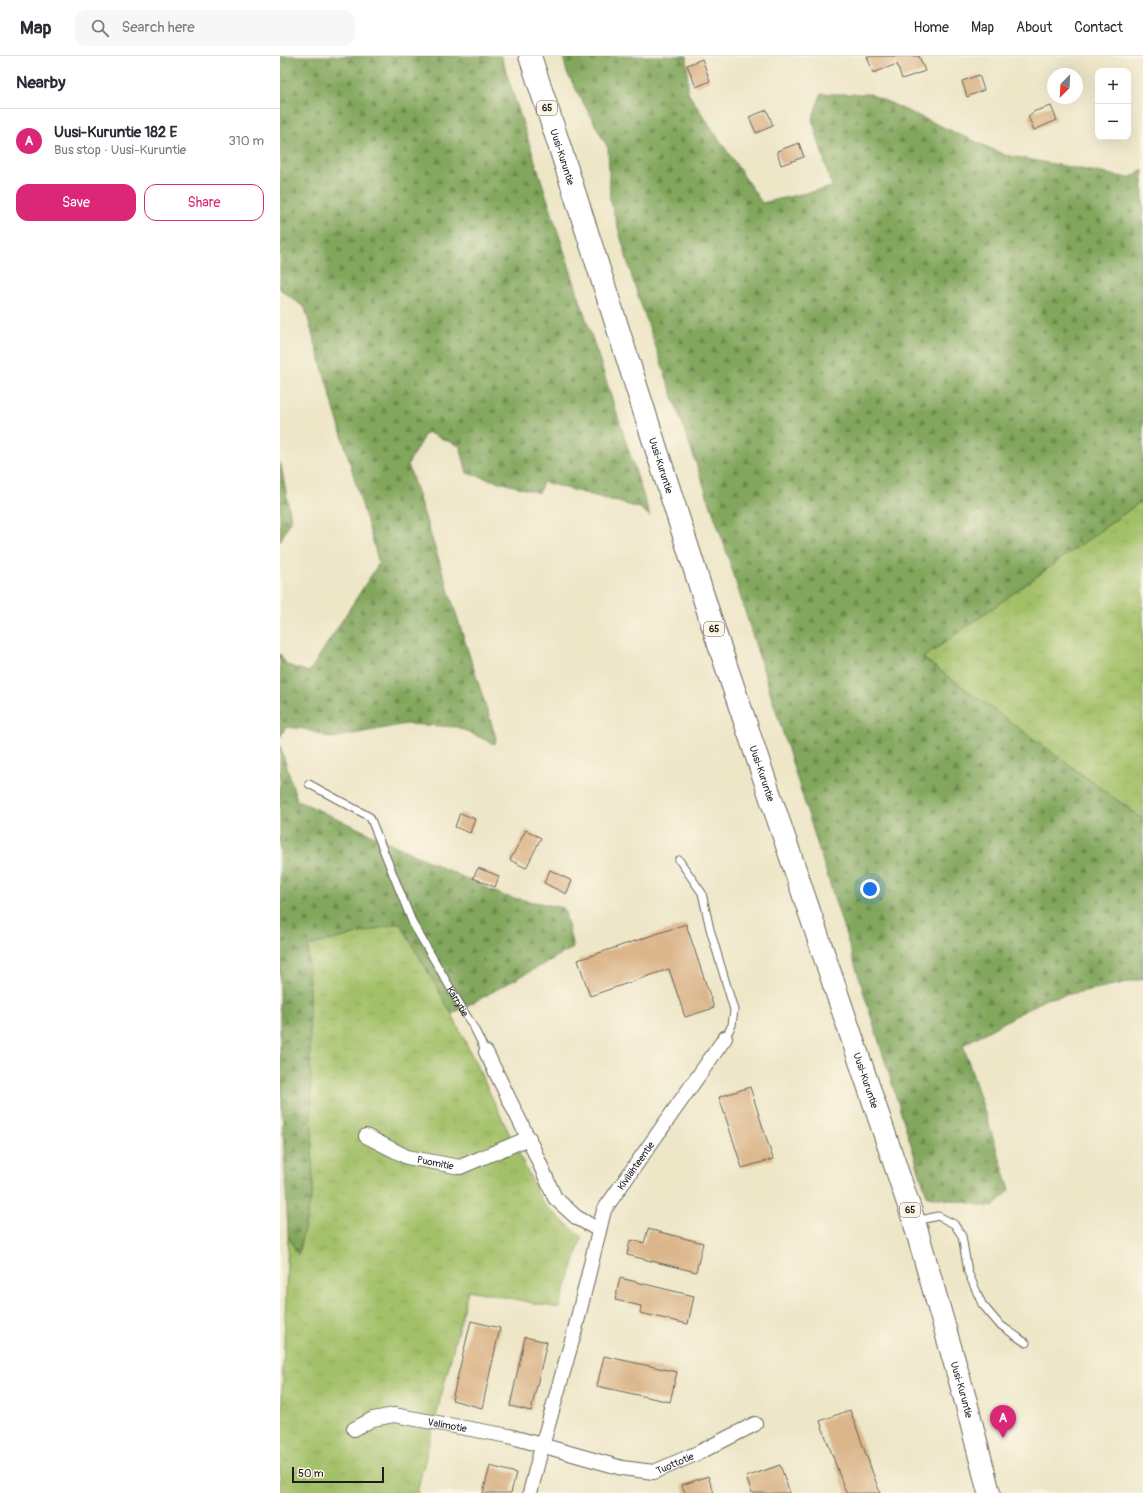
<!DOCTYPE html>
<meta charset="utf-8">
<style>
body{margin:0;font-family:Pangolin,sans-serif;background:#f7f7f7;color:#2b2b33}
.controls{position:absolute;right:12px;top:12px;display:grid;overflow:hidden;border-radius:8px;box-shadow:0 4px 16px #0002}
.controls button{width:36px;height:36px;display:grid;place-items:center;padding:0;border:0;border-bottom:1px solid #e1e1e2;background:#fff;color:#2b2b33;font:20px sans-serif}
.compass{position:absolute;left:767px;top:12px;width:36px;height:36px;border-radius:50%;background:#fff;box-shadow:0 4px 16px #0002;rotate:204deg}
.scale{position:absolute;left:12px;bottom:10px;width:92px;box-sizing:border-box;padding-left:4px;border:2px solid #1c1c1c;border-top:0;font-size:11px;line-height:14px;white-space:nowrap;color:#1c1c1c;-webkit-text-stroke:3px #fcf5e5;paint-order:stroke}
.you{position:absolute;left:590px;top:833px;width:14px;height:14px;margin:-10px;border:3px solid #fff;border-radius:50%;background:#1a73e8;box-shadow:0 0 0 6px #1a73e833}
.badge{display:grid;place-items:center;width:26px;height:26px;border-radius:50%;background:#db2777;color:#fff;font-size:13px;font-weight:700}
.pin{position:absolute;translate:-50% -33px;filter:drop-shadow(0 1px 2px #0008)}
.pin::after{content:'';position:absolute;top:21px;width:14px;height:12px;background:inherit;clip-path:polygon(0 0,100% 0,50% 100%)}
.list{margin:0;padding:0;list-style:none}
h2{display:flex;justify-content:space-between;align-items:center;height:52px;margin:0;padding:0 16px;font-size:17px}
h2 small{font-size:13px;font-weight:400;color:#7c7c81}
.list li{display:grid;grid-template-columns:26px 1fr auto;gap:12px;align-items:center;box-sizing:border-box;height:64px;padding:0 16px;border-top:1px solid #e1e1e2}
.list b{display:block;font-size:15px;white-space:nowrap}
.list p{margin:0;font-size:13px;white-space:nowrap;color:#7c7c81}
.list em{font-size:13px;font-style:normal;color:#7c7c81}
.actions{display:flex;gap:8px;padding:12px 16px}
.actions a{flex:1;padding:9px 0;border:1px solid #db2777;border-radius:12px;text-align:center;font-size:14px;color:#db2777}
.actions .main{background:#db2777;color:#fff}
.icon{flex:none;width:22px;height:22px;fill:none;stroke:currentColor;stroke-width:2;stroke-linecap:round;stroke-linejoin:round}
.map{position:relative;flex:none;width:863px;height:1437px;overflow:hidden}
header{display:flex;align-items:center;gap:24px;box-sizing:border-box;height:56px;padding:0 20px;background:#fff;border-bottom:1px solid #e1e1e2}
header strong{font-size:19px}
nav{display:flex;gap:22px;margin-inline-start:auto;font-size:14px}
.search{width:280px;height:36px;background:#f7f7f7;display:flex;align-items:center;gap:10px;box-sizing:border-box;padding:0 14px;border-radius:12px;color:#7c7c81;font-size:15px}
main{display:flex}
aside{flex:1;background:#fff}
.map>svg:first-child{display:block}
.grass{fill:url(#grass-tufts);stroke:#5f6e42}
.forest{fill:url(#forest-firs);stroke:#4e613c}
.building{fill:#dbb68b}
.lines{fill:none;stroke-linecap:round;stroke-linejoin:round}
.lane-casing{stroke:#656358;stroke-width:9}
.street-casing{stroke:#656358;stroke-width:16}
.primary-casing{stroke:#656358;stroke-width:24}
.lane{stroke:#fff;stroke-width:7}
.street{stroke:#fff;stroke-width:14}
.primary{stroke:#fff;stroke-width:22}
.labels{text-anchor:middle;stroke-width:3;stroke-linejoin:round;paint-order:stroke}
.shield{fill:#fcf5e5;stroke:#5f5d58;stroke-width:1}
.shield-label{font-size:9px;font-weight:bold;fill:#1c1c1c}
.street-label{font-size:10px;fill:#1c1c1c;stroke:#fcf5e5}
</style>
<header>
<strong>Map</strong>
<div class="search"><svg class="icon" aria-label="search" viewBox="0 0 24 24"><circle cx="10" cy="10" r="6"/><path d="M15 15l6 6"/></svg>Search here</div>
<nav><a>Home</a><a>Map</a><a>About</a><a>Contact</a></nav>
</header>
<main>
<aside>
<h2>Nearby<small></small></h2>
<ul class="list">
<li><span class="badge">A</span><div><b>Uusi-Kuruntie 182 E</b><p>Bus stop · Uusi-Kuruntie</p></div><em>310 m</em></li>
</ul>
<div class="actions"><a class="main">Save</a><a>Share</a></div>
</aside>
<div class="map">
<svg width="863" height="1437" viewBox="0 0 863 1437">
<defs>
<pattern id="grass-tufts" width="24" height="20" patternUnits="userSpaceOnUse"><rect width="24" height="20" fill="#a2c068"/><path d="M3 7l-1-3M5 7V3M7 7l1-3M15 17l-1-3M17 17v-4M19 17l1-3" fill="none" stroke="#8ba45a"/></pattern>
<pattern id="forest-firs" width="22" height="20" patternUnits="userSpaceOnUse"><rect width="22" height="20" fill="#81a65c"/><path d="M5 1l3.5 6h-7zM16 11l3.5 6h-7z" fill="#69864b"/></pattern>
</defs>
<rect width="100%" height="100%" fill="#fcf5e5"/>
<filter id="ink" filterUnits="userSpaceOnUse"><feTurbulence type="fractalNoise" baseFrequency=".025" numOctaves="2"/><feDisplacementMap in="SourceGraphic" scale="8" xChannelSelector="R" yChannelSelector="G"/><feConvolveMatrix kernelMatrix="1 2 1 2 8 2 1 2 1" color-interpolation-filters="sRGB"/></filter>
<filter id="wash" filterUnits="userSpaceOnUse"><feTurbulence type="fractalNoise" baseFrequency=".012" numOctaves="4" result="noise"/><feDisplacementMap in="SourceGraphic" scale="16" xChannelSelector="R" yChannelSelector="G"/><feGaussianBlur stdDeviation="0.9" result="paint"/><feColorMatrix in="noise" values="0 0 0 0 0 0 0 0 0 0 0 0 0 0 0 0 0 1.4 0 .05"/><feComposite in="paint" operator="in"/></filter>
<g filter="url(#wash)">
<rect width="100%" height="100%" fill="#ede6c7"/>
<g class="grass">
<polygon points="863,444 863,763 643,602"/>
<polygon points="120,867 172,958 263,1148 302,1181 279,1252 188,1234 138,1432 138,1437 0,1437 0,1391 8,1180 18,1198 33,1134 28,890"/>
</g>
<g class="forest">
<polygon points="0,0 221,0 370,460 360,452 263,426 259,437 187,417 180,390 146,376 128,408 216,682 215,688 177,671 126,668 52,682 24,673 6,671 0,682 0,598 7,609 29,616 99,507 25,252 0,233"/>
<polygon points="283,0 407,0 408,37 482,147 552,131 532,63 541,38 590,38 725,99 849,122 863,114 863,444 643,602 863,763 863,923 766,943 683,989 730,1134 713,1151 647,1140 445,491 353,225 330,143 328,92 287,17"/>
<polygon points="0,404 11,463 0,486"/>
<polygon points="0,689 17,744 224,840 284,852 293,892 172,958 120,867 28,890 33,1134 18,1199 8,1179 0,1010"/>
</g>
<g id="blocks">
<g class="building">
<polygon points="587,0 639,0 645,15 622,23 617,8 593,17"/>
<polygon points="422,3 430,25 416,31 407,9"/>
<polygon points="699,19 704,34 687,41 682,25"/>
<polygon points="771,50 777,64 754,74 748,60 755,55"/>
<polygon points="487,54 493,70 476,77 469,61"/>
<polygon points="519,87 524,101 501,109 497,95"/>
<polygon points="180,757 195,763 190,777 175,771"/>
<polygon points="246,774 261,782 246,812 230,804"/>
<polygon points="198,812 219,820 215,831 193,822"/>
<polygon points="270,814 292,825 286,838 264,827"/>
<polygon points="406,868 434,952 405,961 389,913 310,940 298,904"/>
<polygon points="470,1031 493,1103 462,1112 439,1041"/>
<polygon points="368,1173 423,1187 416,1216 347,1199 350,1184 364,1187"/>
<polygon points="340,1222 414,1240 408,1268 360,1257 361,1250 335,1244"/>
<polygon points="191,1265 220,1272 202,1352 172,1344"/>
<polygon points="245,1281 267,1286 251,1355 230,1350"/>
<polygon points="324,1300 397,1316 390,1346 317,1330"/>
<polygon points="570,1354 600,1437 566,1437 540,1365"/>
<polygon points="500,1409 510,1437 472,1437 466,1421"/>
<polygon points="210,1410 236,1417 231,1437 203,1437"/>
<polygon points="428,1420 434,1437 405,1437 402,1429"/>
</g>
</g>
</g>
<g filter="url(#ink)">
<use href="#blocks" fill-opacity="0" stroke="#656358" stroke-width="1"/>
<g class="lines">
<g class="lane-casing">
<g id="lane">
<path id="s1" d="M29,728L90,761L133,868L195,974L206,996"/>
<polyline points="399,804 422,837 430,873 454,954 452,969 445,982"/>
<polyline points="636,1165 658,1160 674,1168 682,1180 688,1216 702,1248 719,1268 746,1287"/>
</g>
</g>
<g class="street-casing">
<g id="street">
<polyline points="206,996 251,1088 275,1142 296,1161 319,1174"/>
<path id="s2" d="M86,1080L127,1101L180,1111L249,1082"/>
<path id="s3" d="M74,1373L93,1363L114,1359L229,1380L342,1412L374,1416L420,1396L475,1368"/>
<path id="s4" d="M250,1437L262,1390L295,1274L324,1154L445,982"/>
</g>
</g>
<g class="primary-casing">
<g id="primary">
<path id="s5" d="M250,0L284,104L436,580L634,1165L686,1346L709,1437"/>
</g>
</g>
<use href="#lane" class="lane"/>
<use href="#street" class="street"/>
<use href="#primary" class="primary"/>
</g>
</g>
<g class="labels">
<g class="shield">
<rect x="257" y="45" width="20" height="14" rx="3"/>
<rect x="424" y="566" width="20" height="14" rx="3"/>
<rect x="620" y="1147" width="20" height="14" rx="3"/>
</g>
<g class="shield-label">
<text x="267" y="55">65</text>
<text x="434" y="576">65</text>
<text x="630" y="1157">65</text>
</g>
<g class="street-label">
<text dy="4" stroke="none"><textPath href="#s5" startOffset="106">Uusi-Kuruntie</textPath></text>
<text dy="4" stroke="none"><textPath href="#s5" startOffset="430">Uusi-Kuruntie</textPath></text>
<text dy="4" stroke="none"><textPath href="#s5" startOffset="754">Uusi-Kuruntie</textPath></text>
<text dy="4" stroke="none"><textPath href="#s1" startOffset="274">Kärrytie</textPath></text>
<text dy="4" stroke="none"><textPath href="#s5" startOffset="1078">Uusi-Kuruntie</textPath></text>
<text dy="4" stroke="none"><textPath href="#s2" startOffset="75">Puomitie</textPath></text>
<text dy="4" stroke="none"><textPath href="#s4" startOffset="347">Kivilähteentie</textPath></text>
<text dy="4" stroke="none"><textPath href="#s5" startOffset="1402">Uusi-Kuruntie</textPath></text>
<text dy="4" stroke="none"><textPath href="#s3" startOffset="97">Valimotie</textPath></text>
<text dy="4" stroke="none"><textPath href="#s3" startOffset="332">Tuottotie</textPath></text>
</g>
</g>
</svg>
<div class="controls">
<button>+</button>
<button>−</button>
</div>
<svg class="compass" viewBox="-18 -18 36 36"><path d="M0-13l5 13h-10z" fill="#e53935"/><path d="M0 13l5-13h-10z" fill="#7c7c81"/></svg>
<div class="scale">50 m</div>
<div class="you"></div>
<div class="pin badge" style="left:723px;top:1382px">A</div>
</div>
</main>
